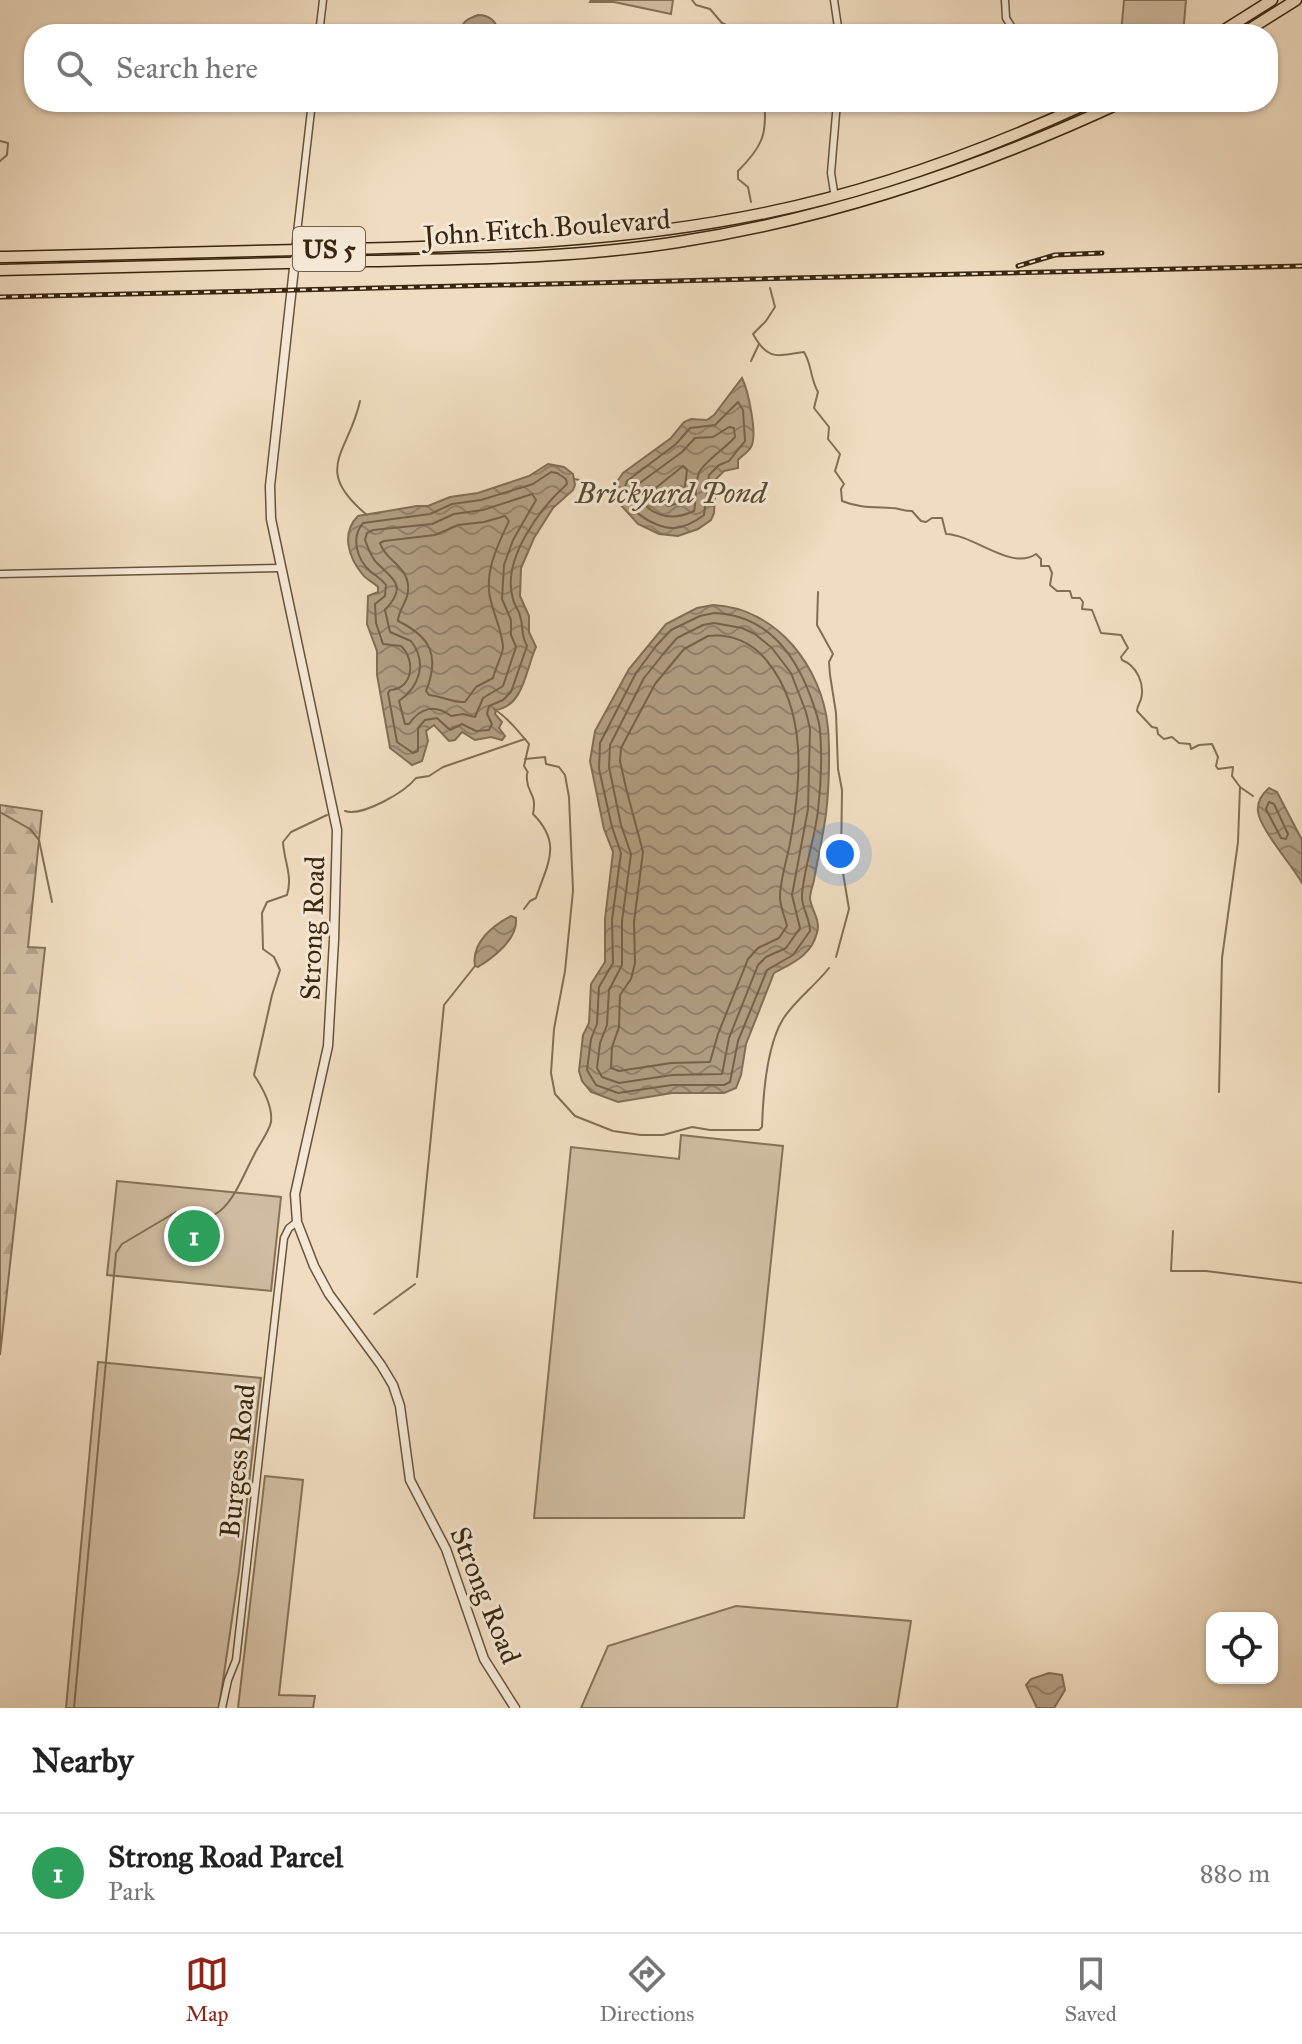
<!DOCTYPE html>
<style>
body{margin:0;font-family:"IM FELL Great Primer",serif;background:#f2f2f2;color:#222}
.controls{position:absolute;right:24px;bottom:24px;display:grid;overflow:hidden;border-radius:16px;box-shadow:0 2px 6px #0004}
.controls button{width:72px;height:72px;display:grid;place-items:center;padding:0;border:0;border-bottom:2px solid #e0e0e0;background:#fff;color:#222;font:40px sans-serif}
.you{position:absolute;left:840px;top:854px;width:28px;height:28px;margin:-20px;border:6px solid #fff;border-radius:50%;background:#1a73e8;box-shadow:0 0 0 12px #1a73e833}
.badge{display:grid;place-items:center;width:52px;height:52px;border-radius:50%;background:#8f2418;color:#fff;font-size:26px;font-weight:700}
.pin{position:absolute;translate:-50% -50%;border:4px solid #fff;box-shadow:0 2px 8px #0006}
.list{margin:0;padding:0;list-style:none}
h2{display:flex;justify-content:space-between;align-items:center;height:104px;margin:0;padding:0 32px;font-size:34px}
h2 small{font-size:26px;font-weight:400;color:#767676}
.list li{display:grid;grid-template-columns:52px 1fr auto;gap:24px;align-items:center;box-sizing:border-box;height:120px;padding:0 32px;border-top:2px solid #e0e0e0}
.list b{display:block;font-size:30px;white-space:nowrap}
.list p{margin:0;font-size:26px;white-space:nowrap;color:#767676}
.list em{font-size:26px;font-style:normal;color:#767676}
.icon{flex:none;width:44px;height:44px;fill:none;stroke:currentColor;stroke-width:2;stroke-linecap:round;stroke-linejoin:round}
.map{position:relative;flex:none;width:1302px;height:1708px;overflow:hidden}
.search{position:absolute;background:#fff;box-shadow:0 2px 6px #0004;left:24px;right:24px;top:24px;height:88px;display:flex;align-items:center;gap:20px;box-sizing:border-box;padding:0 28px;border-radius:32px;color:#767676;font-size:30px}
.sheet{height:224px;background:#fff}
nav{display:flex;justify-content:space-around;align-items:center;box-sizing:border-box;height:112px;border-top:2px solid #e0e0e0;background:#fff;font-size:22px;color:#767676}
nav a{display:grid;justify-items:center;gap:4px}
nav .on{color:#8f2418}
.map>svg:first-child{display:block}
.forest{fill:url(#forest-firs);stroke:#857258;stroke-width:2}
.green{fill:#d1bda2;stroke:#857258;stroke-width:2}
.water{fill:url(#water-waves);stroke:#826e54;stroke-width:2}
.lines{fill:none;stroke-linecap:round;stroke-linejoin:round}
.shore{stroke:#766248;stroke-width:2}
.stream{stroke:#826e54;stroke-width:2}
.minor-casing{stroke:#67543a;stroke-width:9}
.tertiary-casing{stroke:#67543a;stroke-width:11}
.trunk-casing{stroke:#39260d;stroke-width:13}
.minor{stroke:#f5e8d6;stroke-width:6}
.tertiary{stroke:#f5e8d6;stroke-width:8}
.trunk{stroke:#f0dcc0;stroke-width:10}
.rail-casing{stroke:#39260d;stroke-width:5}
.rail{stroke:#f5e8d6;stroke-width:2;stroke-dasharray:6;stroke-linecap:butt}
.labels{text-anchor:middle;stroke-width:6;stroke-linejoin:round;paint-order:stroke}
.shield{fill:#f5e8d6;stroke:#716049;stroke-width:2}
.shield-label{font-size:26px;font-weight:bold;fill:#39260d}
.street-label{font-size:28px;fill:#39260d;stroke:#f5e8d6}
.water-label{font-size:30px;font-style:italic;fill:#5d4a30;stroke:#f5e8d6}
</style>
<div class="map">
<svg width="1302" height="1708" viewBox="0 0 1302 1708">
<defs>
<pattern id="forest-firs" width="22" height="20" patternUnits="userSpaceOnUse" patternTransform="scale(2)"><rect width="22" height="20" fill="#d1bda2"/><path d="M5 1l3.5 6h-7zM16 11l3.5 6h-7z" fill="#b4a28a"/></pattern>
<pattern id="water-waves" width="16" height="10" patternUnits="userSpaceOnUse" patternTransform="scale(2)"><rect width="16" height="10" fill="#b29e83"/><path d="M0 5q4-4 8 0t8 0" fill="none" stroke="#92816a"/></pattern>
</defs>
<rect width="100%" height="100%" fill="#f0dcc0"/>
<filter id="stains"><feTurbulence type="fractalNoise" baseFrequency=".0025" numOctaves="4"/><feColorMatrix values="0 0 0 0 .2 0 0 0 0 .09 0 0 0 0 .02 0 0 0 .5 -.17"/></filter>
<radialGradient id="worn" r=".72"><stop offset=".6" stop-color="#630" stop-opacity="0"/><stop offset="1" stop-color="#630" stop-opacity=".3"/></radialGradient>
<polygon class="forest" points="0,805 42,811 28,947 45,948 0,1355"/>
<g class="green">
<polygon points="591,0 673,0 671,14 614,2 590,2"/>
<polygon points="1124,0 1186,0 1183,34 1121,34"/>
<polygon points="681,1135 783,1146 744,1518 534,1518 571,1147 679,1159"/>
<polygon points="117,1181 281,1197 271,1291 107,1275"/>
<polygon points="98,1362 261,1378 239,1571 219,1708 66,1708"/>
<polygon points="265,1476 303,1480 279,1695 315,1696 313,1708 238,1708"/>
<polygon points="736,1606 911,1621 897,1708 581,1708 608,1646"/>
</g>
<g class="water">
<path d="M478,15C491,15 496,22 500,34H460C461,22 467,19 478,15Z"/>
<path d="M742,378C748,390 758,435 751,447C749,451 742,456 738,460V468L724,471L716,479L714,513L711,520L698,529L678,536L659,534L638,524L619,503L615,491L616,483L623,473L671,438L684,422L691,419L707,420L714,415Z"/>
<path d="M548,464L564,467L573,474L575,485L573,490L553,508L534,538L521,568L520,596L529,616V632L536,647C526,668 524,706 496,710L495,714L502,722L499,728L505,736L502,740L491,737L475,740L462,732L455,740L449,741L434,725L426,731L428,741L422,761L412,765L390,748L389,742L377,675V651L367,624L368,596L378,592V587C373,582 367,580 363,575C348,557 341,533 358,516L417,506H428L450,497L478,493L529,476Z"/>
<path d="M713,605C777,608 822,667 828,728C830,752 829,789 826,814C823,836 818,858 814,880C813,885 810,893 810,898C811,910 821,920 817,933C811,956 792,963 774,973L746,1044L741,1075L736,1088L724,1093H672L618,1102L591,1092L582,1081L579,1071L583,1035L589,1023L591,984L605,962V919L613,852L604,829L590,761L595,731L629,669L666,624L697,608Z"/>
<path d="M1269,788L1277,792L1302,840V883C1292,865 1259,828 1258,811C1257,801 1262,794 1269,788Z"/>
<path d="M511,916L516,918C518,939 494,957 478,967L475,966C471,943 493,925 511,916Z"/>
<polygon points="1049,1673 1062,1675 1065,1690 1054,1708 1037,1708 1026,1685 1031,1679"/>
</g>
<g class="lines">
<g class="shore">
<path d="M738,402L743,410L745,441L729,461L719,465L709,475L704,515C696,521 685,527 675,528C653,529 616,505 627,481L676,444L690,428L715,425Z"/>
<path d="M729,427L734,428L735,437C725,449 704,461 699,473C694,485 697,499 694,511C669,523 647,515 634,490L637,485L682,452L695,438L713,437Z"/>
<polygon points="683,466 687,470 683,502 668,506 652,495 652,491"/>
<path d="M551,472L557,473L566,479L567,484C540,508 501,560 513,599C514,605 519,610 520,616C524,628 520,633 527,646L511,692L503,700L489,706L487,714L492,724L489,730L476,731L462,724L450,730L437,718L425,720L418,728V751L413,753L397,742L388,693L390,690C413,689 416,660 401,646L383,644L376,623L375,604L385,596L386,585C381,578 377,577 371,572C356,559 351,537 363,523L430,514L452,504L481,500L533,484Z"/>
<path d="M532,494L536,500L513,540L504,565L502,599L511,620V635L516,647L503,686L483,698L475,717L463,714L451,716C435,704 421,707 409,724H405L399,701C419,687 428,663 411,641L390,632L385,610C407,586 395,581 377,563C371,558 368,547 365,540L367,533L373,530L432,524L454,514L483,510Z"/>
<path d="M505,516L509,521C497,546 482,577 492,605C495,617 503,635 503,648C502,656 495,669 493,678L476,687L465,702C452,703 442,696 429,695L426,691C440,656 431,637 398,621C398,609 410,600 408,585C406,565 385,560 380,543L384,541L435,535L458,525L484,522Z"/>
<path d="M714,613C764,615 793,650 810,695C814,706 819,718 820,730C822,755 821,785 818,810C815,839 804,867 802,895C801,907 810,918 810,931L793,955L767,970L738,1041L730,1082L724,1085H672L618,1093L596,1085L587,1070L591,1039L597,1024L599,987L613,963L612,920L621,853L612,827L599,769L600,743L636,673L656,646L671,630L700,616Z"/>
<polygon points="714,623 742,628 755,634 772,648 791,673 806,712 810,729 808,809 792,895 800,928 786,948 766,957 758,965 729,1038 722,1074 672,1075 619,1083 602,1077 597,1068 600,1043 607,1025 609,990 622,965 622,921 631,854 621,825 609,767 610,745 644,678 664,653 677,638 703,625"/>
<path d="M708,636C731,633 753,643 767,661C808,711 801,783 790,843C787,860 780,880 780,897C780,907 785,917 787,926L779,938L758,948L748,959L718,1034L710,1062L671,1063L619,1071L611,1068L612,1047L619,1027L620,995L631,979L635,963L634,922L643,852L626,788L620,761L621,748L655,684L684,649Z"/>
<polygon points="1269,802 1274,804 1288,834 1286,839 1281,838 1266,809"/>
</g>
<g class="stream">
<polyline points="692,0 696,5 710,9 722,23 745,34"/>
<polyline points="0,141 8,143 7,155 0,161"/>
<path d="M751,202L748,187L738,179V171C761,148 768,135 764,102"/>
<path d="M770,288L775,307L766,321L753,334C768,361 776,356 804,352C812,365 810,378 818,392L814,408L829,427L828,439L840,454L835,471L844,484L841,489L842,501C859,508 874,507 891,508C899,508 903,511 912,511L921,521L926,522L932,518H942L946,534C975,535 1011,571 1036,554L1041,559V566H1049L1052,573L1050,585L1057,591H1070L1072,598H1080L1083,602L1082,609L1092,610L1101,633L1121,635L1128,648L1121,657L1122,660C1137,666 1145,684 1141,699C1140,703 1137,706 1137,711L1152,727L1157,728L1158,734L1164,739L1172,737L1179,743L1190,744L1191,749L1199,745L1212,744L1218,757L1216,766L1218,769L1233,767L1232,776L1240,787L1253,796"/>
<polyline points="751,361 759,344"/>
<path d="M360,401C349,453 311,469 367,515"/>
<polyline points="574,479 596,483"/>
<polyline points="818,592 817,625 833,654 829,662 830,675 836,713 838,769 842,790 841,861 849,909 836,957"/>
<path d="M494,709C508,718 519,732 529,744L524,766C531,778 526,766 527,780C528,795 537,793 533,814C563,844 547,864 536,898L530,901L524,909"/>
<path d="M525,759L545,757L546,764L559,767L565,775L569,797L573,891L565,971L554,1029L551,1073L555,1094L575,1116L613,1131L641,1135H663L692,1127L710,1130H759L762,1127C763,1095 766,1047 783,1019C795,1000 815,986 829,968"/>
<path d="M345,811C362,817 405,792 416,778L429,776L443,767L525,739"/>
<polyline points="0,812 30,829 39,840 52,902"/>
<polyline points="1219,1092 1222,958 1238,842 1240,787"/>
<polyline points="1173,1231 1171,1271 1206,1271 1302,1283"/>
<polyline points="417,1277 444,1005 475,966"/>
<polyline points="374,1314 415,1284"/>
<path d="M74,1708L116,1253L122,1244L176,1212C223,1236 236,1189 254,1155C258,1146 269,1132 271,1122C273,1106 262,1087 254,1075L272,995L280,970L274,957L263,949L262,913L267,902L287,895C293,876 284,861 283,842L291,832L327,815"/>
</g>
<g class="minor-casing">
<g id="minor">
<polyline points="834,0 839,34"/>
<polyline points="1005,0 1006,18 1016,34"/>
<polyline points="319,34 323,0"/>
<polyline points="835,198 831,173 837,102"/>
<polyline points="295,250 312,102"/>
<polyline points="0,574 280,568"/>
<polyline points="222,1708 228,1680 236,1660 284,1238 289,1228 297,1222"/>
</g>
</g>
<g class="tertiary-casing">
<polyline id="tertiary" points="295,259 270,486 271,519 337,830 334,940 328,1046 295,1194 297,1222 314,1266 329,1294 381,1365 393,1385 400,1406 410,1480 446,1549 484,1659 515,1708"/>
</g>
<g class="trunk-casing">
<g id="trunk">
<polyline points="1218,34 1272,0"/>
<polyline points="1242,34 1296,0"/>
<path d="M0,257C115,255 230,252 344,249C487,246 625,242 765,213C878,190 986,150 1090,102"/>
<path d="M0,270C123,267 246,264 370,261C473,259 576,258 678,242C833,218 980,168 1122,102"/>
</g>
</g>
<use href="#minor" class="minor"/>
<use href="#tertiary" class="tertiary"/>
<use href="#trunk" class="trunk"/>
<g class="rail-casing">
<g id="rail">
<polyline points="1018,266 1055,255 1102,253"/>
<polyline points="0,297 1302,266"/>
</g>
</g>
<use href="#rail" class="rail"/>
</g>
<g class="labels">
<rect class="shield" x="293" y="227" width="72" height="44" rx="6"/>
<g class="shield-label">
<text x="329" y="258">US 5</text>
</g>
<g class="street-label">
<text transform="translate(547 227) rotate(-4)" y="10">John Fitch Boulevard</text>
<text transform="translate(312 928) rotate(-88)" y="10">Strong Road</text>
<text transform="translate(237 1461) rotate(-84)" y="10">Burgess Road</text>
<text transform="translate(486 1595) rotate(68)" y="10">Strong Road</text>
</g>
<g class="water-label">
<text x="671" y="503">Brickyard Pond</text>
</g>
</g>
<rect width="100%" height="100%" filter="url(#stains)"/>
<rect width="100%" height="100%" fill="url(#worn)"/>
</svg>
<div class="controls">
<button><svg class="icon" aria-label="locate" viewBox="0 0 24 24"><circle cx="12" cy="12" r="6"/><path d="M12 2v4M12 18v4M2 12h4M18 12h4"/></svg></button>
</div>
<div class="you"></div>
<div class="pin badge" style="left:194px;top:1236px;background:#2e9e5b">1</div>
<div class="search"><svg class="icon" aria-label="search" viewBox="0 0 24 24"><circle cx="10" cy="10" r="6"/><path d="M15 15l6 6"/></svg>Search here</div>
</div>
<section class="sheet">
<h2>Nearby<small></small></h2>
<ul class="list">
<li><span class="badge" style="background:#2e9e5b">1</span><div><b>Strong Road Parcel</b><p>Park</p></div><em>880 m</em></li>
</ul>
</section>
<nav>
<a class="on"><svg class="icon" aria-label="map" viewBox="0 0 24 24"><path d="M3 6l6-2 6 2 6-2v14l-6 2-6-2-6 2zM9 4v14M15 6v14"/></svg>Map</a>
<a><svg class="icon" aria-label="directions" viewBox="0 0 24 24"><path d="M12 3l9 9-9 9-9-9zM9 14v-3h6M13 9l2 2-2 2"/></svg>Directions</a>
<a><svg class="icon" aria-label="saved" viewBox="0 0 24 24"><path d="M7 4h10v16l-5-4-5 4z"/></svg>Saved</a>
</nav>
